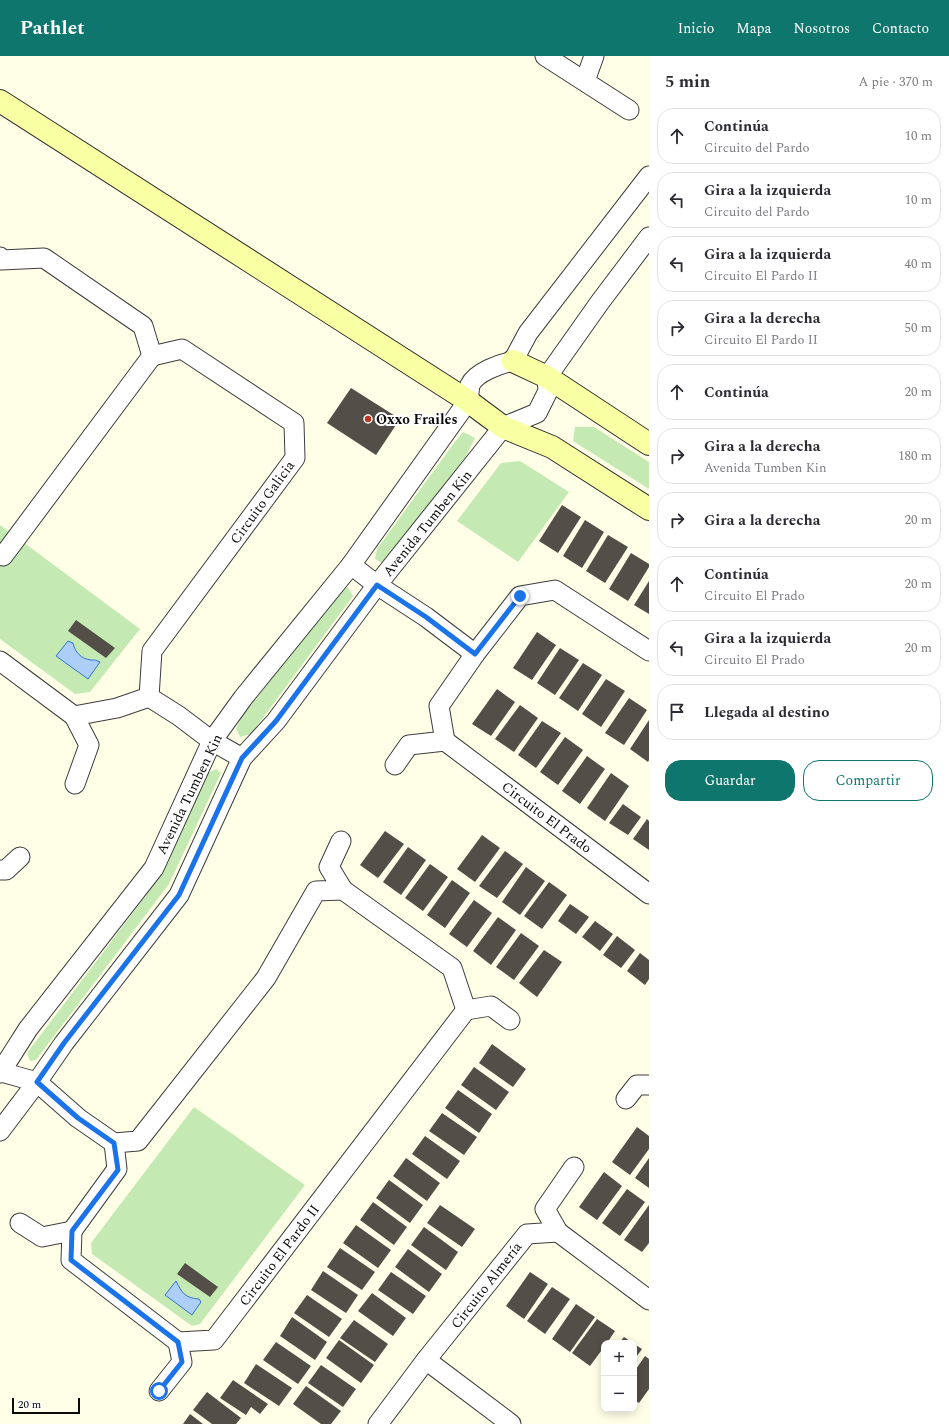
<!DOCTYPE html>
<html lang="es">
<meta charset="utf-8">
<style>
body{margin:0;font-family:Spectral,serif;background:#f7f7f7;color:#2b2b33}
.controls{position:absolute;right:12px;bottom:12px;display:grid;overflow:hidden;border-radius:8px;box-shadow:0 2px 10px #0003}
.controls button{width:36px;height:36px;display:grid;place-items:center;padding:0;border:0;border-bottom:1px solid #e1e1e2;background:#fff;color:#2b2b33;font:20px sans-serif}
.scale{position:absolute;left:12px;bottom:10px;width:68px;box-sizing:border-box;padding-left:4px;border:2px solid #0a0a0a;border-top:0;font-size:11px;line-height:14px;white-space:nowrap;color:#0a0a0a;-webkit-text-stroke:3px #fff;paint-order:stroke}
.stop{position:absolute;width:12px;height:12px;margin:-9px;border:3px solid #1a73e8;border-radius:50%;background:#fff}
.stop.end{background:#1a73e8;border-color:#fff;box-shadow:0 1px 4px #0008}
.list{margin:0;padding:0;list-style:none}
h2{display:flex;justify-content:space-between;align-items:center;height:52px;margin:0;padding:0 16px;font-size:17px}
h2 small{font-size:13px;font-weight:400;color:#7c7c81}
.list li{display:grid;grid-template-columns:26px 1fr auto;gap:12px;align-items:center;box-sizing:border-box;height:56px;margin:0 8px 8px;padding:0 8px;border:1px solid #e1e1e2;border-radius:16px}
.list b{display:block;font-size:15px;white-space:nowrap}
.list p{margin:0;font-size:13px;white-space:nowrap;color:#7c7c81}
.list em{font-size:13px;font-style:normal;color:#7c7c81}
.actions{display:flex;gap:8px;padding:12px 16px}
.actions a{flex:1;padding:9px 0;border:1px solid #0f766e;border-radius:16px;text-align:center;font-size:14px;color:#0f766e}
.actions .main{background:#0f766e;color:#fff}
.icon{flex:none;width:22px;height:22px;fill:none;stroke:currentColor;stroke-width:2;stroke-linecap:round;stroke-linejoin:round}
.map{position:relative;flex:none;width:649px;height:1368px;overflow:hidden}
header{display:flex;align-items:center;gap:24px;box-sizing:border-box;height:56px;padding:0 20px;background:#0f766e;color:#fff}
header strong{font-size:19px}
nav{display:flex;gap:22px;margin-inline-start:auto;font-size:14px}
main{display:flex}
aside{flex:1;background:#fff}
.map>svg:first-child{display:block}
.green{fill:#c5e9b2}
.water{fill:#accef7;stroke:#3275ce}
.building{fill:#534e47}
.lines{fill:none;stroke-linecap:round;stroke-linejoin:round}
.street-casing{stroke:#3d3d3d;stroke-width:21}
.secondary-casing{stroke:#2c2c2c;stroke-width:24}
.street{stroke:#fff;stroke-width:19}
.secondary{stroke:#f9ffa3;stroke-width:22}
.route{stroke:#1a73e8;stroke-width:5}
.poi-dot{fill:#bb3622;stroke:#fff;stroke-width:1.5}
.labels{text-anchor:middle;stroke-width:4;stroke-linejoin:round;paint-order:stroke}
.poi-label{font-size:14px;font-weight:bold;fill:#0a0a0a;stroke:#fff;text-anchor:start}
.street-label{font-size:14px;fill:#0a0a0a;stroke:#fff}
</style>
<header>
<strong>Pathlet</strong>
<nav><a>Inicio</a><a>Mapa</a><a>Nosotros</a><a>Contacto</a></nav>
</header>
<main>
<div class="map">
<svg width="649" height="1368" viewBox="0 0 649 1368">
<rect width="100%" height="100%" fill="#ffffe8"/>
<g class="green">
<polygon points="575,371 594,371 649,406 649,433 573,385"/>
<polygon points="463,376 475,382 466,400 393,497 382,507 375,503 377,493 454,387"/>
<polygon points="520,405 569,436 518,506 457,465 501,407"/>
<polygon points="0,469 140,573 90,636 75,638 0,583"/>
<polygon points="348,531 353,540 251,678 240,681 236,673 241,662 340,536"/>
<polygon points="216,713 221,717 169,828 36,1004 30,1005 27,997 157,825 208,717"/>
<polygon points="194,1051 305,1129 200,1268 192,1270 92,1198 91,1187"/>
</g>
<g class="water">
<path d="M68,585L73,587C75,596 81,603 91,604C95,604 96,604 100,606L88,623L56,600Z"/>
<path d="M176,1225C182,1237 185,1242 199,1243L201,1246L192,1259L165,1239Z"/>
</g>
<g class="building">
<polygon points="351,332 400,363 376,399 327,367"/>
<polygon points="562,449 581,461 558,497 539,485"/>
<polygon points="585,464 604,476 582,512 563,500"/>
<polygon points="608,479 628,491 605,527 586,515"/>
<polygon points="631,497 649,508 649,511 628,545 609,533"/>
<polygon points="649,525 649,558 634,549"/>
<polygon points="76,564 115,592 106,602 68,575"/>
<polygon points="537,576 556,589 532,624 513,612"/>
<polygon points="560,592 579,604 555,639 537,627"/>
<polygon points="583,607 602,619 578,655 559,642"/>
<polygon points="606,623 625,635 601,671 582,658"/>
<polygon points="497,633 515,646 491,680 472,668"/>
<polygon points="629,642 647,654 624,689 605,677"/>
<polygon points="520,649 538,662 514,696 495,683"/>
<polygon points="649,664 649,704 648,706 630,693"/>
<polygon points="542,665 561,677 536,712 518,699"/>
<polygon points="565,681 583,694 558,729 540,716"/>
<polygon points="587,700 605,713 580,748 562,735"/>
<polygon points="611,717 629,730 605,765 587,752"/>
<polygon points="623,748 641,761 628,779 609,767"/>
<polygon points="647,763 649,765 649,794 633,783"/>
<polygon points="385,775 404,788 378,822 360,809"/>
<polygon points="482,779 500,792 475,826 457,813"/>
<polygon points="408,791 426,804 401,839 383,826"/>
<polygon points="505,795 523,808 497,842 479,830"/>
<polygon points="430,808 448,821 423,855 405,842"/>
<polygon points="526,811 545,825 520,859 502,846"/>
<polygon points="452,824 470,837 445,872 427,859"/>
<polygon points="549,826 567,839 542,873 524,860"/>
<polygon points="474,844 492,857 467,891 449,878"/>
<polygon points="570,848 589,861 576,878 558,865"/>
<polygon points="498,861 516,874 491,909 473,895"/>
<polygon points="595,865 613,878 600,895 582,881"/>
<polygon points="521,877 539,890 514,924 496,911"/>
<polygon points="617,880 635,894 621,912 603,899"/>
<polygon points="544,894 562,906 537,941 519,927"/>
<polygon points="640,897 649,904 649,923 645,929 627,915"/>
<polygon points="492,988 526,1013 513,1031 479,1007"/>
<polygon points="474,1011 509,1036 496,1054 461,1029"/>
<polygon points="458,1034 492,1058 479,1077 445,1052"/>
<polygon points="442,1057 477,1081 464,1099 429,1075"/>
<polygon points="637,1071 649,1080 649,1093 630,1119 612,1106"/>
<polygon points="425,1080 460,1105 447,1123 412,1098"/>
<polygon points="406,1102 440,1127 427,1145 393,1120"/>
<polygon points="649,1102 649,1132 635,1122"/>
<polygon points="604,1116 622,1130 597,1164 579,1151"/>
<polygon points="389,1124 423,1149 410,1167 376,1142"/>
<polygon points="627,1133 645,1146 620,1180 602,1167"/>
<polygon points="373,1146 407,1171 394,1189 360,1164"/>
<polygon points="440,1149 475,1173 462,1191 427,1167"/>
<polygon points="649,1149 649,1187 642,1196 624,1184"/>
<polygon points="356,1169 391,1194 378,1212 343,1187"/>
<polygon points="424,1171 458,1196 446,1214 411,1189"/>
<polygon points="340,1192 375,1216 362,1234 327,1211"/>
<polygon points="408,1193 442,1218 429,1236 395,1211"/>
<polygon points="185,1207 218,1231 210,1241 177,1218"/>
<polygon points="323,1215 358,1239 346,1257 311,1234"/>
<polygon points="391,1216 426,1240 413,1258 378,1234"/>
<polygon points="530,1216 548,1228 524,1263 506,1250"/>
<polygon points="552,1231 570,1243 545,1278 527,1265"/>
<polygon points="372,1237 406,1262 393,1280 358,1255"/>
<polygon points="307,1239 342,1263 329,1281 294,1257"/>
<polygon points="576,1248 595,1261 570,1296 552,1283"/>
<polygon points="292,1261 327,1286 315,1304 280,1280"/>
<polygon points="597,1263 615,1275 607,1287 604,1287 604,1291 590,1310 572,1297"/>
<polygon points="354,1264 388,1288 375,1306 340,1282"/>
<polygon points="624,1281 633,1287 619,1287"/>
<polygon points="339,1284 374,1309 361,1327 326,1302"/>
<polygon points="276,1286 311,1310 298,1328 263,1304"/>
<polygon points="634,1288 642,1293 634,1304"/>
<polygon points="645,1300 649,1303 649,1333 639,1347 634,1344 634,1316"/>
<polygon points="256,1308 292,1332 279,1350 244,1327"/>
<polygon points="321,1309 356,1333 343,1351 308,1327"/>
<polygon points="233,1324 268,1348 260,1358 251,1351 246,1359 220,1342"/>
<polygon points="306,1330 341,1355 331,1368 321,1368 293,1348"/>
<polygon points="207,1336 241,1362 236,1368 212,1368 193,1354"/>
<polygon points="190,1358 203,1368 183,1368"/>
</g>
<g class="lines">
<g class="street-casing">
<g id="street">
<polyline points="545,0 629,54"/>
<polyline points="585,25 594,0"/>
<polyline points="0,201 1,204 44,202 143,270 152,300 182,293 294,367 295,402 152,595 149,641 117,652 74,660 89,689 75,728"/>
<polyline points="3,500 152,300"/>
<polyline points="351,509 377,529 426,561 475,598"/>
<polyline points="0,605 74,660"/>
<polyline points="149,641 179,660 212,685 242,702"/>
<polyline points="445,685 439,650 475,598 520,540 555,534 649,595"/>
<polyline points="395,709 409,689 445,685 649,838"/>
<polyline points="0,814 6,814 20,801"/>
<polyline points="343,834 452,912 466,954 491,950 510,964"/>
<polyline points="1,1016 37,1026 78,1062 114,1087"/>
<path d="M0,1017L28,973L154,812L212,685L243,642L351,509L468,345C469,341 469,334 470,329C476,316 500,308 513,305L528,277L649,120"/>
<polyline points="626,1043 637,1029 649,1029"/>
<polyline points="0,1075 37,1026 64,987 179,839 242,702 276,665 377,529 503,371 537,357 548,335 547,321 600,246 649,181"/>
<polyline points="20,1167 42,1181 72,1175 71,1204 178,1286 214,1284 466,954"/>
<polyline points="72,1175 117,1113 114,1087 138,1085 266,922 316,835 343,834 329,811 341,785"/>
<polyline points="558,1176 649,1244"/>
<polyline points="426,1304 511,1368"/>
<polyline points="159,1335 182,1306 178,1286"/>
<polyline points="378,1368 426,1304 527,1178 558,1176 545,1153 574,1111"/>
</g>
</g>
<g class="secondary-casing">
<g id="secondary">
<polyline points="0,45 468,345 503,371 552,391 649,453"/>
<polyline points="513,305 547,321 649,388"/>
</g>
</g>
<use href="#street" class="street"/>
<use href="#secondary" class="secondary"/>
</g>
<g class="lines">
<polyline class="route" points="159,1335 182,1306 178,1286 71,1204 72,1175 118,1114 114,1087 78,1062 37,1026 64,987 179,839 242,702 276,665 377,529 426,561 475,598 520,540"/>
</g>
<circle class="poi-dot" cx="368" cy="363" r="4"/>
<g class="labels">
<g class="poi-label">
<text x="376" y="368">Oxxo Frailes</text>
</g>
<g class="street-label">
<text transform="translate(262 446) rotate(-54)" y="5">Circuito Galicia</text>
<text transform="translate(427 467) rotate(-51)" y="5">Avenida Tumben Kin</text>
<text transform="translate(189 738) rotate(-64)" y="5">Avenida Tumben Kin</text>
<text transform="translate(547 761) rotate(37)" y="5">Circuito El Prado</text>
<text transform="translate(279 1199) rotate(-53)" y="5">Circuito El Pardo II</text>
<text transform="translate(486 1229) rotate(-52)" y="5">Circuito Almería</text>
</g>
</g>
</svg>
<div class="controls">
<button>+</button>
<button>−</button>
</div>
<div class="scale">20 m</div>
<div class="stop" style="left:159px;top:1335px"></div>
<div class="stop end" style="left:520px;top:540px"></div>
</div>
<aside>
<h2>5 min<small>A pie · 370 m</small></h2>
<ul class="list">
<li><svg class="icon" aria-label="ahead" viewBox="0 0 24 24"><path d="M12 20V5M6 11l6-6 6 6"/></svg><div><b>Continúa</b><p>Circuito del Pardo</p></div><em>10 m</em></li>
<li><svg class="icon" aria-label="left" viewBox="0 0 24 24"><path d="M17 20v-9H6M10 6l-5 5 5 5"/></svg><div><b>Gira a la izquierda</b><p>Circuito del Pardo</p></div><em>10 m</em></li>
<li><svg class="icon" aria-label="left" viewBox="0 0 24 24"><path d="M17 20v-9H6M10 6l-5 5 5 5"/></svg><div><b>Gira a la izquierda</b><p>Circuito El Pardo II</p></div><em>40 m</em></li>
<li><svg class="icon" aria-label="right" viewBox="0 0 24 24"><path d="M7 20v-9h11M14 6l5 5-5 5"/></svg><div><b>Gira a la derecha</b><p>Circuito El Pardo II</p></div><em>50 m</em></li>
<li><svg class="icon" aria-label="ahead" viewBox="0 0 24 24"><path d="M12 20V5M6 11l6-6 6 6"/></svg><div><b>Continúa</b></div><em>20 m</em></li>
<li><svg class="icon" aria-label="right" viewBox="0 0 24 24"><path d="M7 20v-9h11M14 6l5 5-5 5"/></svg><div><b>Gira a la derecha</b><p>Avenida Tumben Kin</p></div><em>180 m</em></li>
<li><svg class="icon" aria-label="right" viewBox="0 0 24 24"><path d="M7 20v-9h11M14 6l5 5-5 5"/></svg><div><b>Gira a la derecha</b></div><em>20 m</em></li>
<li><svg class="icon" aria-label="ahead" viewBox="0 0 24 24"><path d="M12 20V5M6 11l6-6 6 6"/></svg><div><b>Continúa</b><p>Circuito El Prado</p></div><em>20 m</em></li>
<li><svg class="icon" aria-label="left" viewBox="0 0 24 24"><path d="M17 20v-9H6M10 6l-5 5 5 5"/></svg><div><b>Gira a la izquierda</b><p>Circuito El Prado</p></div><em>20 m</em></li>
<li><svg class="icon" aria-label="arrive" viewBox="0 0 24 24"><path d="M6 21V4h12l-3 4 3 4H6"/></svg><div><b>Llegada al destino</b></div></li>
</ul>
<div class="actions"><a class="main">Guardar</a><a>Compartir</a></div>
</aside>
</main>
